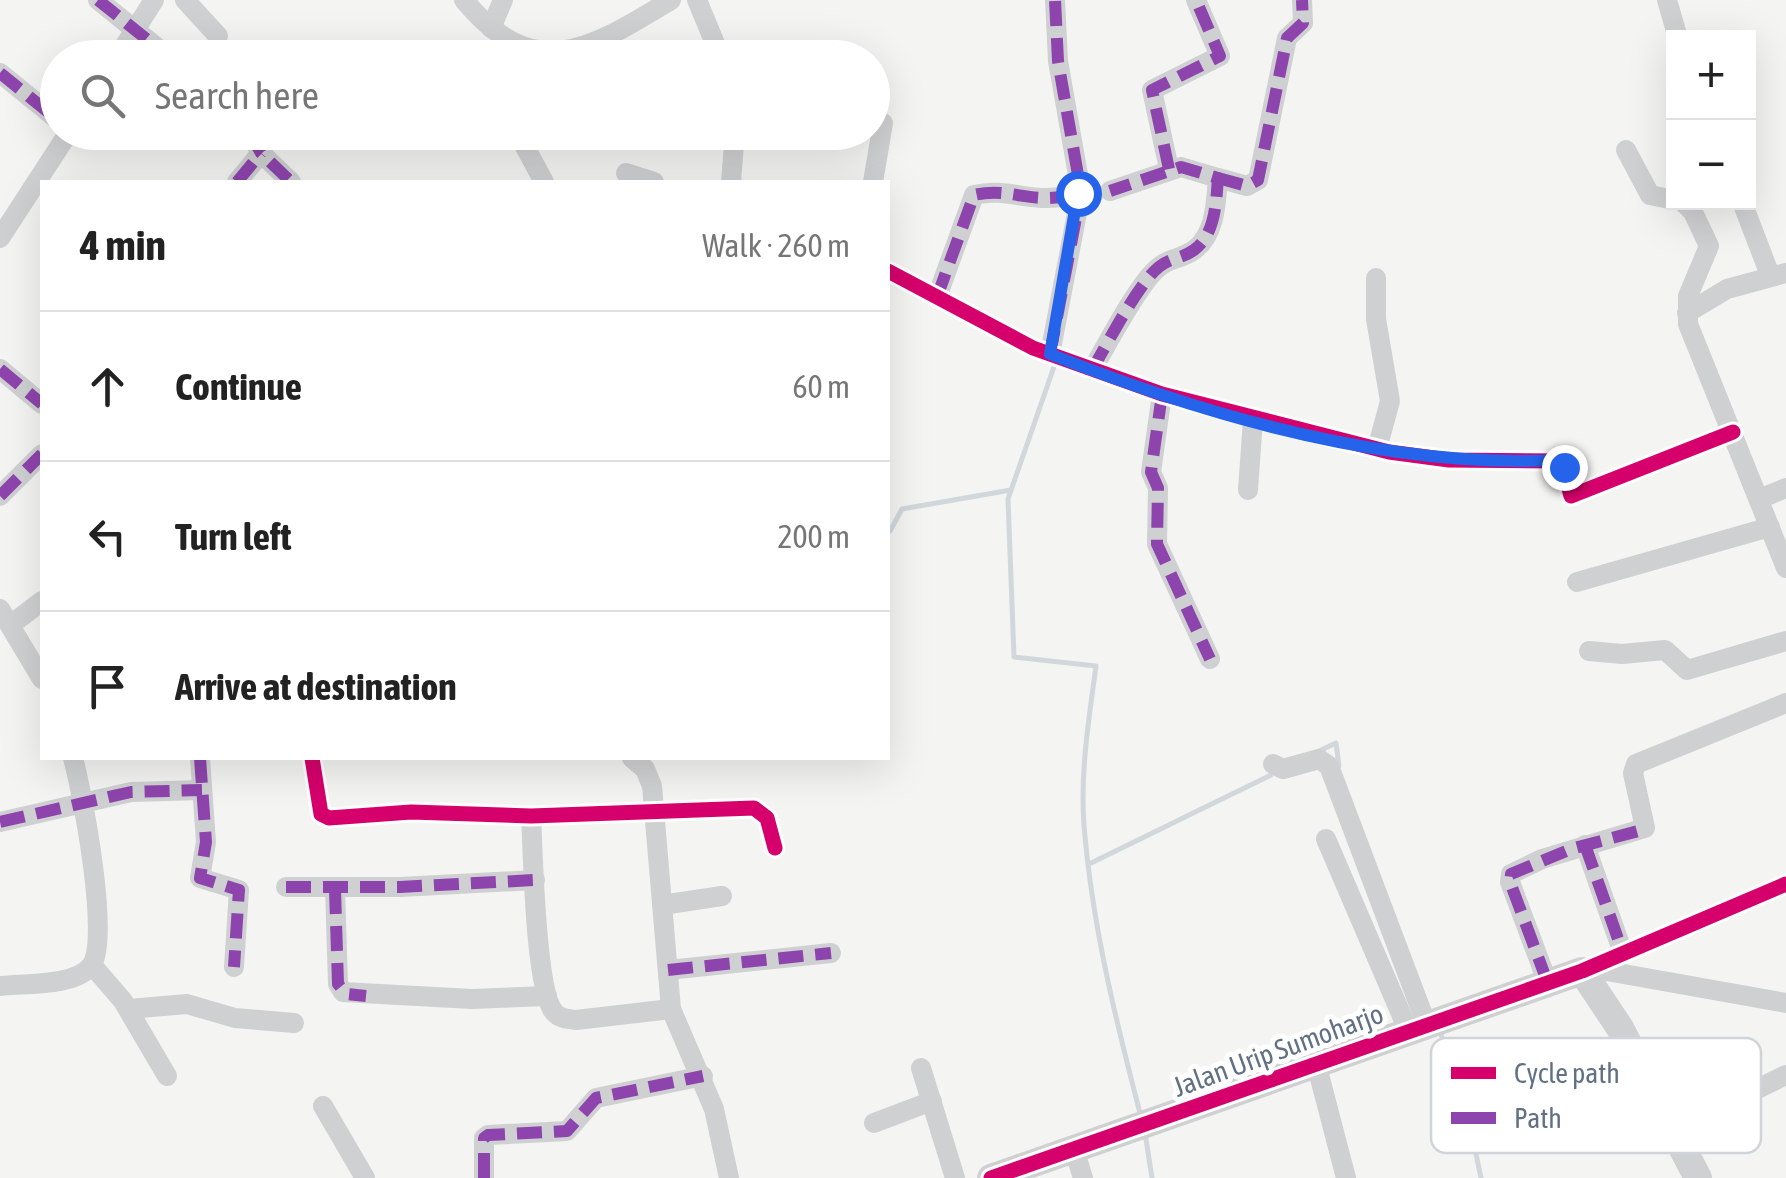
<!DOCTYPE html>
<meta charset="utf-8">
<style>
body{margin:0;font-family:"Asap Condensed",sans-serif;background:#f6f6f6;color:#222}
.controls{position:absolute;right:30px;top:30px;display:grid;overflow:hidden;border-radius:0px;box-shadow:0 10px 40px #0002}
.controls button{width:90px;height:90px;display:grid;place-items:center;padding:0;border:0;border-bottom:2px solid #e0e0e0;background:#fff;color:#222;font:50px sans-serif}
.stop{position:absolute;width:30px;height:30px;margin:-22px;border:8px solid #2563eb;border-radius:50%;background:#fff}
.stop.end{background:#2563eb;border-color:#fff;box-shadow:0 2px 10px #0008}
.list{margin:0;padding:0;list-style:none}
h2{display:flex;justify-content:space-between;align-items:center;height:130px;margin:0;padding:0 40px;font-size:42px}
h2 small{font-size:32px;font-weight:400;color:#767676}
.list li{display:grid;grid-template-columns:65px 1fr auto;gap:30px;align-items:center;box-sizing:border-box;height:150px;padding:0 40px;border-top:2px solid #e0e0e0}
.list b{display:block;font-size:38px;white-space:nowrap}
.list em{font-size:32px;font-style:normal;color:#767676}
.icon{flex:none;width:55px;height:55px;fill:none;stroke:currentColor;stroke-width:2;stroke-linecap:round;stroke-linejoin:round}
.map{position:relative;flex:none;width:1786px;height:1178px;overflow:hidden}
.search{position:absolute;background:#fff;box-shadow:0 10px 40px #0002;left:40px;top:40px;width:850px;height:110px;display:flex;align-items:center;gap:25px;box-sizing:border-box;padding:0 35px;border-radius:55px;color:#767676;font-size:38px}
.panel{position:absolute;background:#fff;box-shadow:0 10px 40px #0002;left:40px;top:180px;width:850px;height:580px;border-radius:0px}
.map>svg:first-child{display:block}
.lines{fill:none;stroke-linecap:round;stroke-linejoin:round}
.stream{stroke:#d1d7db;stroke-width:5}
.minor{stroke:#cfd0d1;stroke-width:20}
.tertiary{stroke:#cfd0d1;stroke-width:28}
.quiet{stroke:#8e44ad;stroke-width:12;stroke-dasharray:25 12;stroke-linecap:butt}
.cycleway-casing{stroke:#fff;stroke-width:21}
.cycleway{stroke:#d6006c;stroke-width:15}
.route{stroke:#2563eb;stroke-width:12}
.labels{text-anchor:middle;stroke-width:10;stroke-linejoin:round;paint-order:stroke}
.street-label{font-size:28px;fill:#627084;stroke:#fff}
.key{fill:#fff;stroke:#d0d4da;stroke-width:2.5}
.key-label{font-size:28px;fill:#627084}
</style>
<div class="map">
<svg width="1786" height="1178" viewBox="0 0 1786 1178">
<rect width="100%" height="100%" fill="#f4f4f2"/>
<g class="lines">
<g class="stream">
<path d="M1056,361L1008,499L1014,657L1096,666C1089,718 1080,773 1084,825C1092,925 1116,1021 1141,1117"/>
<polyline points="890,531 902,509 1011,490"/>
<polyline points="1317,752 1336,743 1339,766"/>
<polyline points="1089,864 1271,775"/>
<polyline points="1439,1029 1464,1097 1481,1178"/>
<polyline points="1145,1133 1152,1178"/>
</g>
<g class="minor">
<polyline points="98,0 170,58"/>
<polyline points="185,0 218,36"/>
<path d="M464,0C535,86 592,48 671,0"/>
<polyline points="697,0 721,58"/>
<polyline points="1667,0 1678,38"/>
<polyline points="491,28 503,0"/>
<polyline points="117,58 154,0"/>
<polyline points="0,73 58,120"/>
<polyline points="249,132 261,153 291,182"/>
<polyline points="517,132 544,182"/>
<polyline points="1626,150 1650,195 1674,200"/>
<polyline points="1169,169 1152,90 1220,56 1196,0"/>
<polyline points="626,173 654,182"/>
<polyline points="1218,178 1247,186 1258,180 1287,38 1303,23 1302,0"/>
<polyline points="237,182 261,153"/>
<polyline points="731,182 735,132"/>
<polyline points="873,182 883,123"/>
<polyline points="1683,202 1693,212 1709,246 1688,296 1688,324 1786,568"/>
<polyline points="1742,202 1770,275"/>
<polyline points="0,238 69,132"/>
<polyline points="888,271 1033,348 1162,394 1389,452 1449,460 1561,461 1571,496 1733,432"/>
<polyline points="1376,278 1376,319 1390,401 1377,449"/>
<path d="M937,297L974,195C1012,186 1035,208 1081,192"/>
<polyline points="1687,313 1727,289 1786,273"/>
<polyline points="1050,354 1081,192 1058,61 1055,0"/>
<polyline points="0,369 42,404"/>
<path d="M1092,370C1110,339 1127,305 1149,277C1167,255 1177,262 1194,250C1216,234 1216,201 1218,178L1181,167L1110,191"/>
<polyline points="1162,394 1151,472 1158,488 1157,544 1210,659"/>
<polyline points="1248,490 1253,419"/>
<polyline points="0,496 42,454"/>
<polyline points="1759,499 1786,488"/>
<polyline points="1577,582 1770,527"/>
<polyline points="0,609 42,679"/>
<polyline points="13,623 42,601"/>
<polyline points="1589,651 1622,654 1665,650 1687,670 1786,641"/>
<polyline points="200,758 206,842 200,878 239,890 234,967"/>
<polyline points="312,758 321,814 329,818 411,812 531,816 754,808 767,818 775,848"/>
<polyline points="632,758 645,769 652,786 671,1009 714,1109 729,1178"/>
<polyline points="1273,764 1283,769 1319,759 1329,766 1426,1023"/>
<path d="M531,816C533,851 535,990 554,1012C560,1019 568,1019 576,1020L671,1009"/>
<polyline points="0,822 131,792 202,790"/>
<polyline points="1326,839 1408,1030"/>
<polyline points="1585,845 1623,953"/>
<polyline points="286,887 400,887 535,880"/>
<polyline points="335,889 338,984 343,992 472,999 547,996"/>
<polyline points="662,905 722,896"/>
<polyline points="92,965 123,1001 167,1076"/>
<polyline points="1590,968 1786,1003"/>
<polyline points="668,970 831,953"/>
<polyline points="1582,971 1786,884"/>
<polyline points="1547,981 1510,882 1511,874 1542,859 1645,828 1633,773 1636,764 1786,703"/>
<path d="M0,986C24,983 74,987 91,966C111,941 82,791 73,758"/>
<polyline points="129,1009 187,1004 235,1018 294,1023"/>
<polyline points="1316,1063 1346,1178"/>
<polyline points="921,1068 955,1178"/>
<polyline points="323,1106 365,1178"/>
<polyline points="874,1123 932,1101"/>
<polyline points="1673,1130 1786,1075"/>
<polyline points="1074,1149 1083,1178"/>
<polyline points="484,1178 484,1138 488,1135 567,1131 596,1098 703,1076"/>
</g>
<polyline class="tertiary" points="991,1178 1582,971 1620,1028 1698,1178"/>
<g class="quiet">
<polyline points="98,0 170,58"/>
<polyline points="0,73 58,120"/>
<polyline points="249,132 261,153 291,182"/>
<polyline points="1169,169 1152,90 1220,56 1196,0"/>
<polyline points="1218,178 1247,186 1258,180 1287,38 1303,23 1302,0"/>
<polyline points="237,182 261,153"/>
<path d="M937,297L974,195C1012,186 1035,208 1081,192"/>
<polyline points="1050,354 1081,192 1058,61 1055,0"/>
<polyline points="0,369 42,404"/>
<path d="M1092,370C1110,339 1127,305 1149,277C1167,255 1177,262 1194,250C1216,234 1216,201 1218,178L1181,167L1110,191"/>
<polyline points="1162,394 1151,472 1158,488 1157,544 1210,659"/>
<polyline points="0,496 42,454"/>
<polyline points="200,758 206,842 200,878 239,890 234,967"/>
<polyline points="0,822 131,792 202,790"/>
<polyline points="1585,845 1623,953"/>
<polyline points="286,887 400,887 535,880"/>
<polyline points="335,889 338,984 346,994 366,996"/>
<polyline points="668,970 831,953"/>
<polyline points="1547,981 1510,882 1511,874 1571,849 1642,830"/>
<polyline points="484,1178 484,1138 488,1135 567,1131 596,1098 703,1076"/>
</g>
<g class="cycleway-casing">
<g id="cycleway">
<polyline points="888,271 1033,348 1162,394 1389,452 1449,460 1561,461 1571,496 1733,432"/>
<polyline points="312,758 321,814 329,818 411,812 531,816 754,808 767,818 775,848"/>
<polyline points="991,1178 1582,971 1786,884"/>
</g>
</g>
<use href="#cycleway" class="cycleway"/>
</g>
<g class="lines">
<path class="route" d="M1078,193L1050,354C1206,416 1390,469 1558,460L1564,467"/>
</g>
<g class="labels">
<g class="street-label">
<text transform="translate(1278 1050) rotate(-20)" y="10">Jalan Urip Sumoharjo</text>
</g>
</g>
<rect x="1431" y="1038" width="330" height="115" rx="15" class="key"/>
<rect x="1451" y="1067" width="45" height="12" fill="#d6006c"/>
<rect x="1451" y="1112" width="45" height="12" fill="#8e44ad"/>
<g class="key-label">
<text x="1514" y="1083">Cycle path</text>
<text x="1514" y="1128">Path</text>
</g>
</svg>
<div class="controls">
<button>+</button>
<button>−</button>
</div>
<div class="stop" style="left:1078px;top:193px"></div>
<div class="stop end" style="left:1564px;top:467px"></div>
<div class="search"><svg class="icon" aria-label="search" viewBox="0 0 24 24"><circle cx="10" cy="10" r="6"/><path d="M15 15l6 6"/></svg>Search here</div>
<section class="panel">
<h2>4 min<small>Walk · 260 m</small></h2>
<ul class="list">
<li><svg class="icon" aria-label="ahead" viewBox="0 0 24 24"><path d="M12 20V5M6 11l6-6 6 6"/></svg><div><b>Continue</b></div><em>60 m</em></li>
<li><svg class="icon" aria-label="left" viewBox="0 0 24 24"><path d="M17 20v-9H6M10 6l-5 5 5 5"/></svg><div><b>Turn left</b></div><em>200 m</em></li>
<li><svg class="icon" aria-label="arrive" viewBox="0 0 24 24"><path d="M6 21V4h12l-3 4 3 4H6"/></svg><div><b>Arrive at destination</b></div></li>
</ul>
</section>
</div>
